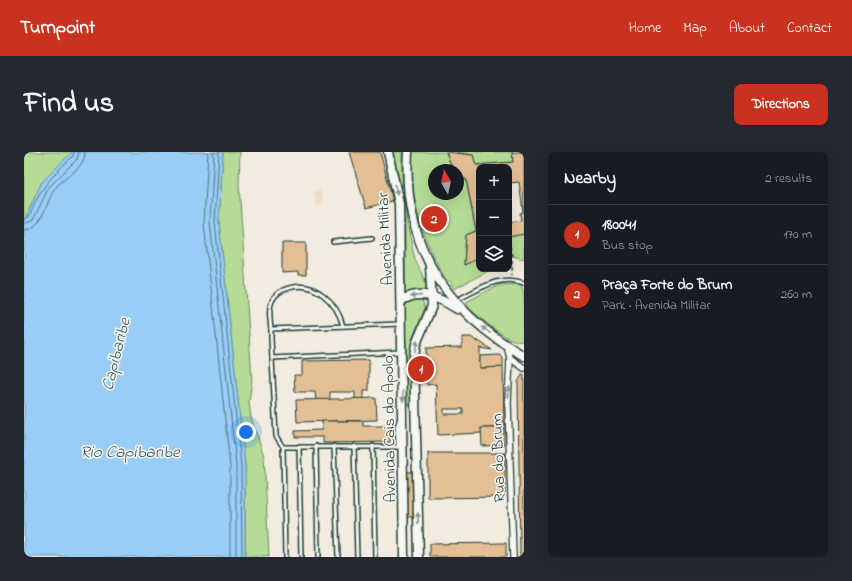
<!DOCTYPE html>
<meta charset="utf-8">
<style>
body{margin:0;font-family:"Indie Flower",sans-serif;background:#242831;color:#f1f3f6}
.controls{position:absolute;right:12px;top:12px;display:grid;overflow:hidden;border-radius:8px;box-shadow:0 4px 16px #0002}
.controls button{width:36px;height:36px;display:grid;place-items:center;padding:0;border:0;border-bottom:1px solid #363941;background:#171b24;color:#f1f3f6;font:20px sans-serif}
.compass{position:absolute;left:404px;top:12px;width:36px;height:36px;border-radius:50%;background:#171b24;box-shadow:0 4px 16px #0002;rotate:351deg}
.you{position:absolute;left:222px;top:280px;width:14px;height:14px;margin:-10px;border:3px solid #fff;border-radius:50%;background:#1a73e8;box-shadow:0 0 0 6px #1a73e833}
.badge{display:grid;place-items:center;width:26px;height:26px;border-radius:50%;background:#c8321e;color:#fff;font-size:13px;font-weight:700}
.pin{position:absolute;translate:-50% -50%;border:2px solid #fff;box-shadow:0 1px 4px #0006}
.list{margin:0;padding:0;list-style:none}
h2{display:flex;justify-content:space-between;align-items:center;height:52px;margin:0;padding:0 16px;font-size:17px}
h2 small{font-size:13px;font-weight:400;color:#9ea1a6}
.list li{display:grid;grid-template-columns:26px 1fr auto;gap:12px;align-items:center;box-sizing:border-box;height:60px;padding:0 16px;border-top:1px solid #363941}
.list b{display:block;font-size:15px;white-space:nowrap}
.list p{margin:0;font-size:13px;white-space:nowrap;color:#9ea1a6}
.list em{font-size:13px;font-style:normal;color:#9ea1a6}
.icon{flex:none;width:22px;height:22px;fill:none;stroke:currentColor;stroke-width:2;stroke-linecap:round;stroke-linejoin:round}
.map{position:relative;flex:none;width:500px;height:405px;overflow:hidden;border-radius:8px}
header{display:flex;align-items:center;gap:24px;box-sizing:border-box;height:56px;padding:0 20px;background:#c8321e;color:#fff}
header strong{font-size:19px}
nav{display:flex;gap:22px;margin-inline-start:auto;font-size:14px}
.intro{display:flex;align-items:center;justify-content:space-between;box-sizing:border-box;height:96px;padding:0 24px}
h1{margin:0;font-size:28px}
.button{padding:10px 18px;border-radius:8px;background:#c8321e;color:#fff;font-size:14px;font-weight:700}
main{display:flex;gap:24px;padding:0 24px}
aside{flex:1;background:#171b24;border-radius:8px;box-shadow:0 4px 16px #0002}
.map>svg:first-child{display:block}
.built{fill:#eedec9}
.green{fill:#b5db96;stroke:#6a8c65}
.water{fill:#99cdf6;stroke:#6893a8}
.lines{fill:none;stroke-linecap:round;stroke-linejoin:round}
.shore{stroke:#507782;stroke-width:1}
.building{fill:#e4bf95;stroke:#1f3d34;fill-rule:evenodd}
.service-casing{stroke:#1f3d34;stroke-width:6}
.minor-casing{stroke:#1f3d34;stroke-width:8}
.secondary-casing{stroke:#1f3d34;stroke-width:11}
.path{stroke:#1f3d34;stroke-width:1.5;stroke-dasharray:4 3;stroke-linecap:butt}
.service{stroke:#f6f6f2;stroke-width:3}
.minor{stroke:#f6f6f2;stroke-width:5.5}
.secondary{stroke:#f6f6f2;stroke-width:8}
.oneway{fill:#8a9a93}
.labels{text-anchor:middle;stroke-width:3;stroke-linejoin:round;paint-order:stroke}
.street-label{font-size:16px;fill:#1f3d34;stroke:#f6f6f2}
.water-label{font-size:17px;font-style:italic;fill:#375a5b;stroke:#f6f6f2}
</style>
<header>
<strong>Turnpoint</strong>
<nav><a>Home</a><a>Map</a><a>About</a><a>Contact</a></nav>
</header>
<div class="intro"><h1>Find us</h1><a class="button">Directions</a></div>
<main>
<div class="map">
<svg width="500" height="405" viewBox="0 0 500 405">
<rect width="100%" height="100%" fill="#f2ebdf"/>
<filter id="ink" filterUnits="userSpaceOnUse"><feTurbulence type="fractalNoise" baseFrequency=".025" numOctaves="2"/><feDisplacementMap in="SourceGraphic" scale="8" xChannelSelector="R" yChannelSelector="G"/><feConvolveMatrix kernelMatrix="1 2 1 2 8 2 1 2 1" color-interpolation-filters="sRGB"/></filter>
<g filter="url(#ink)">
<polygon class="built" points="297,38 300,52 293,54 290,39"/>
<g class="green">
<polygon points="0,0 48,0 18,30 0,69"/>
<polygon points="199,0 216,0 215,33 228,227 225,250 227,265 240,304 245,405 221,405 221,313 195,70"/>
<path d="M369,0H378C376,31 383,77 391,107C394,116 400,124 402,132V136L399,139L381,140V53Z"/>
<path d="M388,0H422L429,18H410V42H434V26L442,27L452,79L442,83L440,113L455,106V117H468L430,137L426,129L422,128C400,90 384,45 388,0Z"/>
<polygon points="432,0 488,0 489,10 452,13 449,3"/>
<polygon points="500,82 500,107 485,103 485,85"/>
<path d="M497,132L500,141L499,189C487,194 451,162 442,153L444,149L475,133Z"/>
<polygon points="388,147 398,148 401,156 388,187 387,253 383,253 381,156 383,151"/>
</g>
<polygon class="water" points="48,0 199,0 195,70 221,313 221,405 0,405 0,69 18,30"/>
<g class="lines">
<g class="shore">
<polyline points="184,0 180,71 206,314 206,405"/>
<polyline points="190,0 186,70 212,313 212,405"/>
<polyline points="195,0 191,70 217,313 218,405"/>
<path d="M0,67L5,65C17,35 26,26 49,4L50,0"/>
<polyline points="0,72 9,68 25,35 53,7 55,0"/>
<path d="M0,78C18,78 22,51 30,38C39,24 61,18 61,0"/>
</g>
</g>
<g class="building">
<polygon points="325,0 356,0 369,49 342,56"/>
<polygon points="422,0 449,3 452,13 489,10 488,0 500,0 500,82 485,85 485,70 497,68 496,61 499,60 495,30 485,31 485,15 455,15 455,106 440,113 442,83 452,79 442,27 434,26 434,18 429,18"/>
<polygon points="258,91 282,91 282,123 274,123 274,120 258,121"/>
<path d="M438,185H447L454,190L453,188L468,198L456,196V216L479,215L480,276H457L458,281L414,283L412,232L403,233L402,196L438,195ZM420,257H439V262H420Z"/>
<polygon points="476,203 479,206 479,215 456,216 456,204"/>
<polygon points="345,208 345,239 339,239 339,247 331,247 331,240 306,240 306,248 292,248 291,240 271,240 270,223 278,223 278,209"/>
<polygon points="498,223 500,223 500,405 496,405 494,230"/>
<polygon points="352,246 353,268 273,270 272,248"/>
<polygon points="298,269 339,269 339,274 365,274 366,290 299,291 299,285 271,285 271,279 298,278"/>
<polygon points="457,276 480,276 480,293 458,294"/>
<polygon points="404,301 481,301 481,345 404,346"/>
<polygon points="382,320 390,320 391,365 383,365"/>
<polygon points="482,391 482,405 406,405 406,392"/>
</g>
<g class="lines">
<g class="service-casing">
<g id="service">
<polyline points="309,90 348,86"/>
<path d="M437,146C457,136 477,122 500,131"/>
<polyline points="376,172 247,177 247,187 252,284 259,295 377,295"/>
<path d="M247,177C246,168 244,157 248,149C251,142 257,138 265,136C290,128 313,150 319,174"/>
<polyline points="248,206 376,200"/>
<polyline points="275,294 277,405"/>
<polyline points="292,294 294,405"/>
<polyline points="310,294 314,405"/>
<polyline points="330,294 333,405"/>
<polyline points="349,294 351,405"/>
<polyline points="374,294 373,275 376,265"/>
<polyline points="259,295 261,405"/>
</g>
</g>
<g class="minor-casing">
<g id="minor">
<polyline points="483,194 486,206 484,251 489,405"/>
<polyline points="486,206 500,216"/>
</g>
</g>
<g class="secondary-casing">
<g id="secondary">
<polyline points="364,0 375,52 380,405"/>
<path d="M384,0C378,93 421,159 500,204"/>
<path d="M377,149C396,136 416,146 433,157"/>
<polyline points="395,405 390,204 392,192 408,154 406,114"/>
</g>
</g>
<polyline class="path" points="485,87 488,105 488,123"/>
<use href="#service" class="service"/>
<use href="#minor" class="minor"/>
<use href="#secondary" class="secondary"/>
</g>
<defs><path id="oneway-solid" d="M-6-.8H1V-3.2L6.5 0L1 3.2V.8H-6Z"/></defs>
<g class="oneway">
<use href="#oneway-solid" transform="translate(372 38) rotate(78)"/>
<use href="#oneway-solid" transform="translate(392 144) rotate(174)"/>
<use href="#oneway-solid" transform="translate(462 178) rotate(-143)"/>
<use href="#oneway-solid" transform="translate(392 194) rotate(-76)"/>
<use href="#oneway-solid" transform="translate(485 240) rotate(-86)"/>
<use href="#oneway-solid" transform="translate(379 244) rotate(89)"/>
<use href="#oneway-solid" transform="translate(394 366) rotate(-92)"/>
</g>
</g>
<g class="labels">
<g class="street-label">
<text transform="translate(360 87) rotate(-93)" y="6">Avenida Militar</text>
<text transform="translate(364 277) rotate(-91)" y="6">Avenida Cais do Apolo</text>
<text transform="translate(473 306) rotate(-92)" y="6">Rua do Brum</text>
</g>
<g class="water-label">
<text transform="translate(91 202) rotate(-76)" y="6">Capibaribe</text>
<text x="106" y="305">Rio Capibaribe</text>
</g>
</g>
</svg>
<div class="controls">
<button>+</button>
<button>−</button>
<button><svg class="icon" aria-label="layers" viewBox="0 0 24 24"><path d="M12 4l9 5-9 5-9-5zM3 14l9 5 9-5"/></svg></button>
</div>
<svg class="compass" viewBox="-18 -18 36 36"><path d="M0-13l5 13h-10z" fill="#e53935"/><path d="M0 13l5-13h-10z" fill="#9ea1a6"/></svg>
<div class="you"></div>
<div class="pin badge" style="left:397px;top:217px">1</div>
<div class="pin badge" style="left:410px;top:67px">2</div>
</div>
<aside>
<h2>Nearby<small>2 results</small></h2>
<ul class="list">
<li><span class="badge">1</span><div><b>180041</b><p>Bus stop</p></div><em>170 m</em></li>
<li><span class="badge">2</span><div><b>Praça Forte do Brum</b><p>Park · Avenida Militar</p></div><em>260 m</em></li>
</ul>
</aside>
</main>
